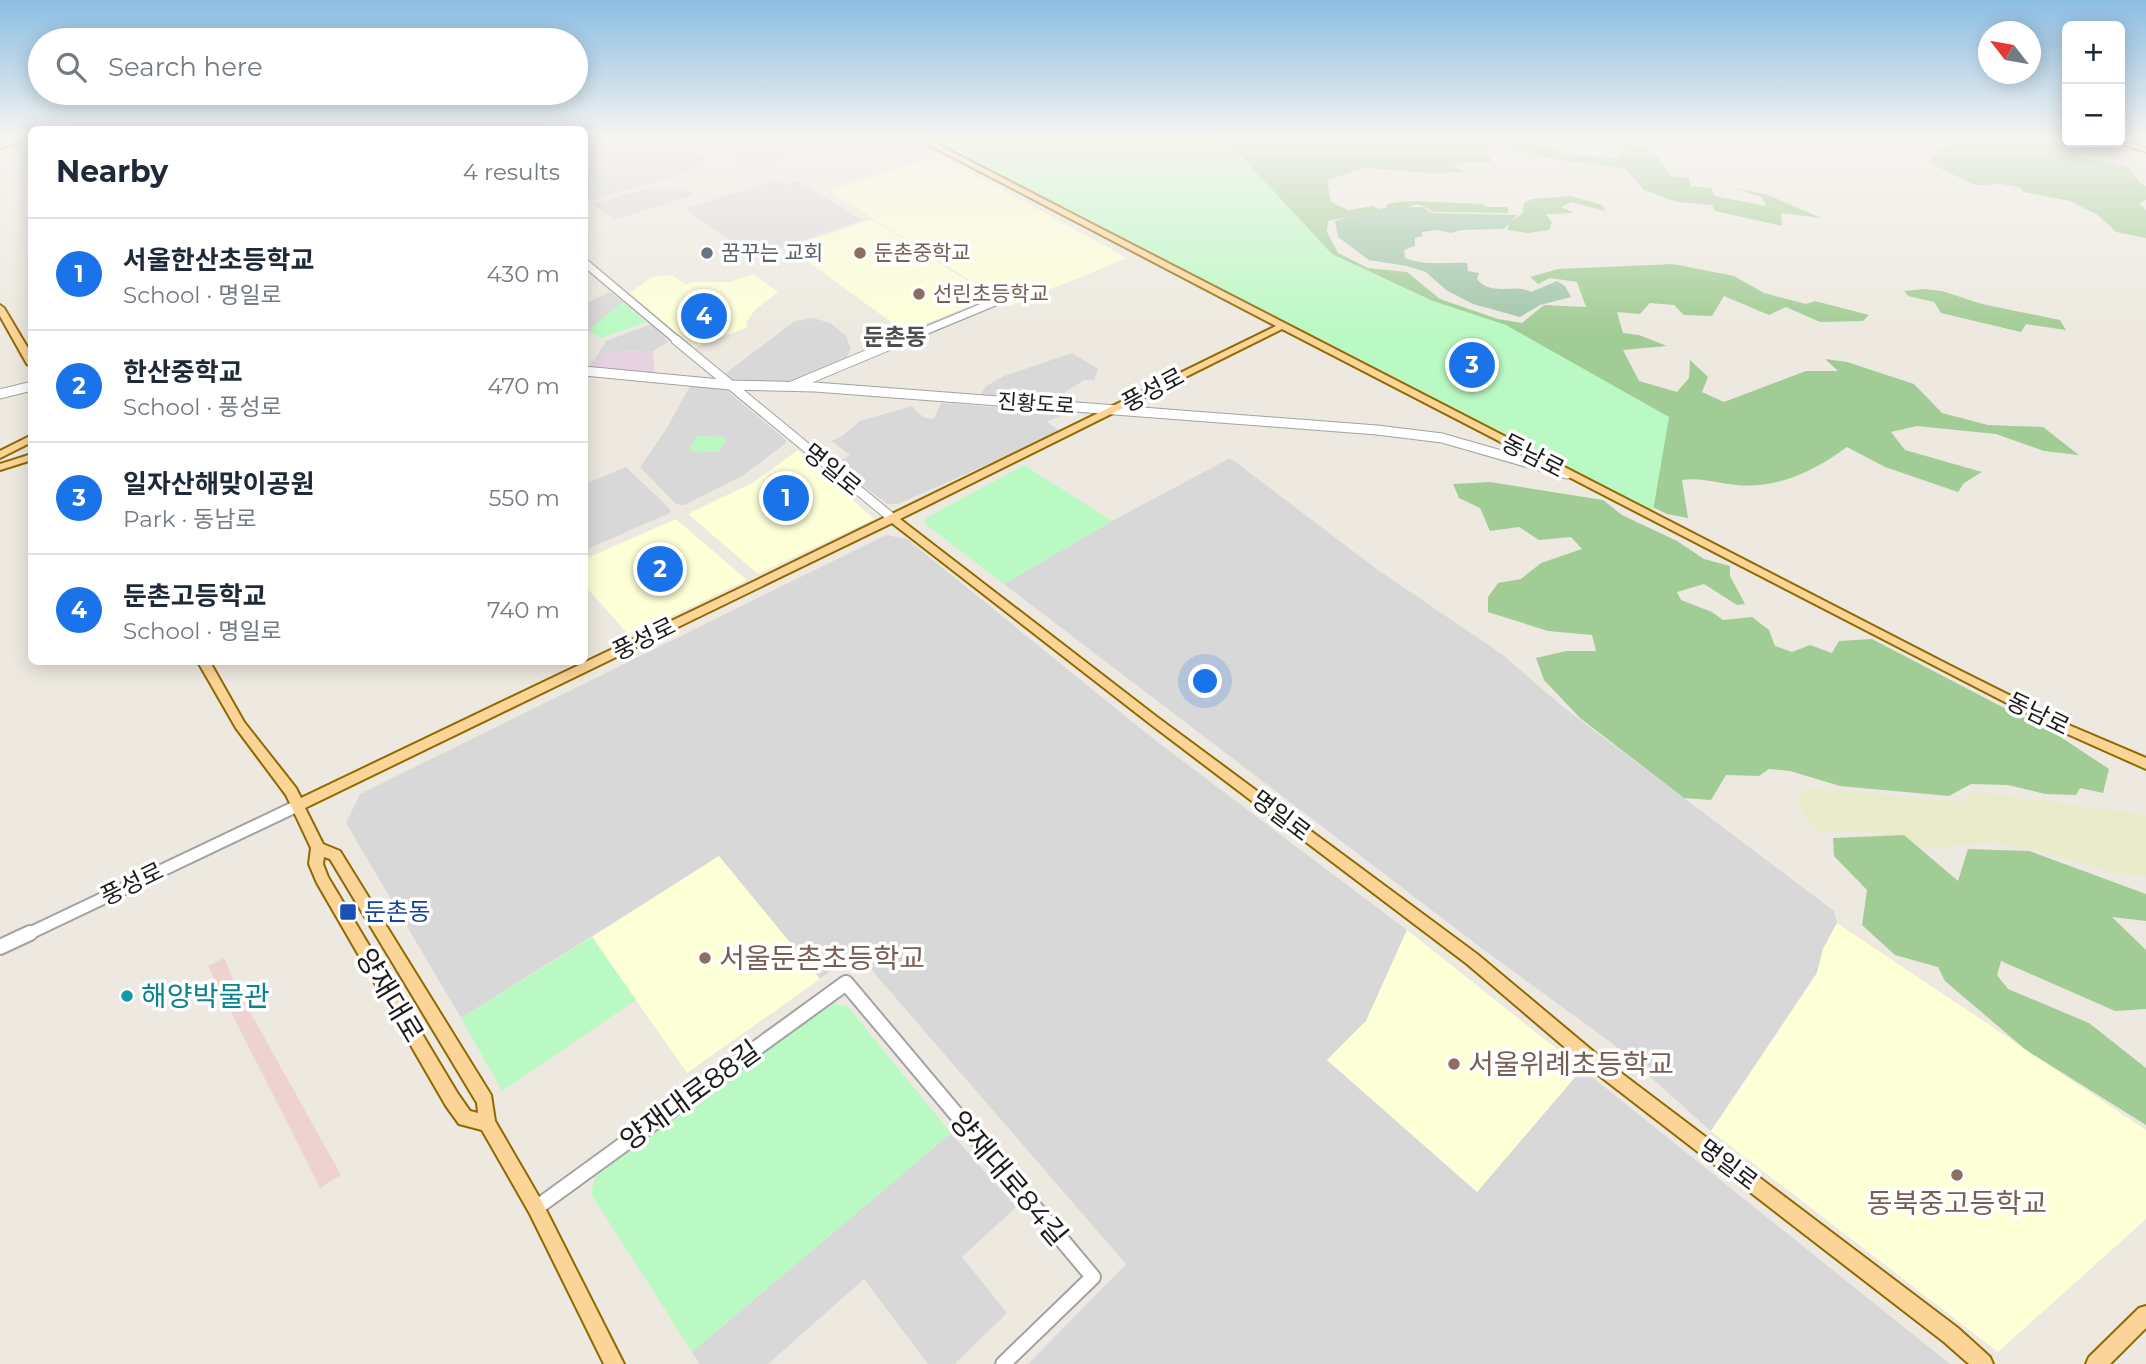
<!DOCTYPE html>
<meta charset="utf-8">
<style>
body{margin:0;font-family:Montserrat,"Noto Sans KR",sans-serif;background:#f6f6f7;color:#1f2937}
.controls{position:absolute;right:21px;top:21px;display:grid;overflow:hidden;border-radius:10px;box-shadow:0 4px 18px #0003}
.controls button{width:63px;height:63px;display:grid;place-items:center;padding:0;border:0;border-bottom:2px solid #e0e1e3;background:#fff;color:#1f2937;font:35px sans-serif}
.compass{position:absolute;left:1978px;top:21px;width:63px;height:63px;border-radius:50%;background:#fff;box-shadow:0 4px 18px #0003;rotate:301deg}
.you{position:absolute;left:1206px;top:682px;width:24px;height:24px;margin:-18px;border:5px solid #fff;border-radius:50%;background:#1a73e8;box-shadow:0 0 0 10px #1a73e833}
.badge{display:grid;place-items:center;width:46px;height:46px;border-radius:50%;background:#1a73e8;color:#fff;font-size:23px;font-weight:700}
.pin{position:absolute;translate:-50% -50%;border:4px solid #fff;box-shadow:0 2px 7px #0006}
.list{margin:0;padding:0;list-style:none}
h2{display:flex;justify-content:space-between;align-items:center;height:91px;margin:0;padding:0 28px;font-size:30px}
h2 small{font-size:23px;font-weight:400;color:#747a83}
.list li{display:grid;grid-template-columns:46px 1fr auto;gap:21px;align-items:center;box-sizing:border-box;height:112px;padding:0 28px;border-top:2px solid #e0e1e3}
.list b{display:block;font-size:26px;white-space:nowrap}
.list p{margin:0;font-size:23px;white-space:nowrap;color:#747a83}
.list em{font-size:23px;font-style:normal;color:#747a83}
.icon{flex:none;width:38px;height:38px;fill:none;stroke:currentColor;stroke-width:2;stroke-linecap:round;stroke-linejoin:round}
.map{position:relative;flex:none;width:2146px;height:1364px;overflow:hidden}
.search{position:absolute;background:#fff;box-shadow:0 4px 18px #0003;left:28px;top:28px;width:560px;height:77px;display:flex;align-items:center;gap:18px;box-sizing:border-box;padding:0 24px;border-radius:38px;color:#747a83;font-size:26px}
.panel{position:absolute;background:#fff;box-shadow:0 4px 18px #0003;left:28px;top:126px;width:560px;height:539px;border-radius:10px}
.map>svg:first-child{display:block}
.residential{fill:#d9d8d8}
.commercial{fill:#eed2cf}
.industrial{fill:#e6d2e1}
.education{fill:#fdffd7}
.farmland{fill:#e8eccb}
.forest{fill:#a2cc95}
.cemetery{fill:#a1c6a9}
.park{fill:#bbf9c4}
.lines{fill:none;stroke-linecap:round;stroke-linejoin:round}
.minor-far3-casing{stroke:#a2a2a2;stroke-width:10}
.minor-far2-casing{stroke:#a2a2a2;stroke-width:11}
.minor-far1-casing{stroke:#a2a2a2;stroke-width:15}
.minor-casing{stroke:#a2a2a2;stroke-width:18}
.major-casing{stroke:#916901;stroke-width:4}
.minor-far3{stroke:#fff;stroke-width:7}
.minor-far2{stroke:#fff;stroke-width:9}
.minor-far1{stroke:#fff;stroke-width:11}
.minor{stroke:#fff;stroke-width:14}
.major{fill:#fbd597;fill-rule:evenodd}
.worship-dot{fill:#6b7280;stroke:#fff;stroke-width:2.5}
.education-dot{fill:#8d6e63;stroke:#fff;stroke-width:2.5}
.transit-dot{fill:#1a4fb4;stroke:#fff;stroke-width:2.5}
.culture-dot{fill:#0f9aa8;stroke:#fff;stroke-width:2.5}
.labels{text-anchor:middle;stroke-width:7;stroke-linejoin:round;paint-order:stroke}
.far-worship-label{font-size:21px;fill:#5b616d;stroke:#fff;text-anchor:start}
.far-education-label{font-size:21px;fill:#785e54;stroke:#fff;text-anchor:start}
.far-street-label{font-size:21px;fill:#1b1b1b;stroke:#fff}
.far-quarter-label{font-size:23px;font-weight:bold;fill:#4e4e4e;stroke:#fff}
.street-label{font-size:24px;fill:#1b1b1b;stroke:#fff}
.transit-label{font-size:24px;fill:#164399;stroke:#fff;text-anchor:start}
.near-education-label{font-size:28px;fill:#785e54;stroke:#fff;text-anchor:start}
.near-street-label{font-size:28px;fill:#1b1b1b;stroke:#fff}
.near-culture-label{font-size:28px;fill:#0d838f;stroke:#fff;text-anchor:start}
</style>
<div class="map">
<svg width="2146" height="1364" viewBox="0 0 2146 1364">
<rect width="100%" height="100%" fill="#ede9e0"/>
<g class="residential">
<polygon points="585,140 675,140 707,159 686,173 585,202"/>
<polygon points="762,147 785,158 743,166 733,156"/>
<polygon points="776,180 785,185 798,181 862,220 755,257 685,209"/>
<polygon points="648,188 684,188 694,195 613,220 594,204"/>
<polygon points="610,292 623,302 593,326 590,332 585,329 585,304"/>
<polygon points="813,318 830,323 846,336 851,349 844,362 789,386 732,384 722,376 795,321"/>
<polygon points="651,324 668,342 653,351 610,352 595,359 606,341"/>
<polygon points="1072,353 1098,369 1094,380 1084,380 1049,403 978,398 986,386 1004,376"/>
<polygon points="690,386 725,389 786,440 785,444 742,476 684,505 676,504 640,467 665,431"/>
<polygon points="941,403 1067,413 1047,422 1061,432 898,504 887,504 834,464 850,455 831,441 842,436 860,421 912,406 924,418 934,419"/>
<polygon points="1230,458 1378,570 1503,655 1563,707 1834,911 1837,923 1823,949 1817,973 1711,1131 1613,1044 1484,950 1004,584 1112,521"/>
<polygon points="626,467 671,510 670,513 585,550 585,484"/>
<polygon points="886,535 907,539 1151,737 1407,930 1366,1021 1327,1060 1477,1192 1582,1069 1950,1364 1028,1364 1126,1264 855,951 820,979 718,857 461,1018 346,823 360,794"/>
<polygon points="951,1133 1016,1207 962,1257 1007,1313 955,1364 928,1364 864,1279 768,1364 700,1364 692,1352"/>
</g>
<polygon class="commercial" points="224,958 240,994 341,1175 320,1188 208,966"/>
<polygon class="industrial" points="653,351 655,375 587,368 595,359 610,352"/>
<g class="education">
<polygon points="939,155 1127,258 1010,306 828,190"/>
<polygon points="872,219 992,297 905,332 789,248"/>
<polygon points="753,274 778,292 755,310 746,323 748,327 694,348 630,293 652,277 672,275 686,285 692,282 730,282"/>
<polygon points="798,450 874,519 758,574 688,514 754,482"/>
<polygon points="676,519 747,580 630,636 585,586 585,559"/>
<polygon points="719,856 820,979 687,1073 592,937"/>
<polygon points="1837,923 2146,1130 2146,1219 1998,1352 1711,1131 1817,973 1823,949"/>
<polygon points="1407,930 1582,1069 1477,1192 1327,1060 1366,1021"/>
</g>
<polygon class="farmland" points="1804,788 1961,802 1977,792 2146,815 2146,876 2119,874 2057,856 1996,842 1928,848 1881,833 1818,831 1806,819 1797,799"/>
<g class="forest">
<path d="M956,140H1528L1565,154L1618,158L1624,148L1595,140H1620L1653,151L1671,176L1690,178V186L1711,188L1715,196L1766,206L1762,197L1734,188L1768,195L1821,218L1781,213L1782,226L1715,211L1712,205L1677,202L1644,190L1626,169L1548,158L1497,144L1485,150L1492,162H1467L1452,166L1466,172L1426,173L1366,168L1327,180L1331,202L1348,210L1373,206L1381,211L1328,221L1327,232L1338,253L1368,268L1407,272L1440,299L1498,319L1522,323L1544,305L1586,307L1577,282L1550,278L1538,284L1530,277L1558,269L1673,264L1734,276L1764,293L1806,304L1815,301L1869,315L1863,321L1820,322L1786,307L1769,315L1724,296L1712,316L1684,315L1674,305L1650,303L1640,314L1617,312L1623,333L1639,335L1667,346L1623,350L1639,381L1677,392L1689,378L1690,360L1708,377L1702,392L1724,402L1806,371H1838L1825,359L1847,362L1914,384L1942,413L1988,425L2043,427L2079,455L2044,451L1996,434L1917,426L1891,432L1905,450L1982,472L1964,483L1958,492L1885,467L1847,447C1814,471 1778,489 1736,485C1716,483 1702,477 1682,480L1688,518L1667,514L1570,467L1049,190L1029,191L960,153Z"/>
<polygon points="1991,140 2040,140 2075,149 2080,157 2129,167 2141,184 2146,186 2146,200 2139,203 2146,210 2146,238 2116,232 2098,215 2070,201 2023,192 2021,188 2002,184 1975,185 1929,163 1946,144"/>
<polygon points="1570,196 1603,205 1605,211 1571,202 1561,207 1574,213 1546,214 1552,222 1549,230 1528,233 1507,230 1510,222 1522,214 1524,203 1532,199"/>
<path d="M1407,201L1483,204L1486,207H1508V213L1432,212C1423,205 1416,201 1407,209L1386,208L1387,204Z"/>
<polygon points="1924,289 1942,291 1982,304 2060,320 2066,330 2026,324 2021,332 1941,313 1934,302 1908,296 1904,291"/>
<polygon points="1490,482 1603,500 1622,515 1677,541 1704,559 1730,566 1730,576 1745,604 1737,605 1704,584 1677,592 1681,600 1712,612 1723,620 1752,617 1769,630 1775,646 1792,652 1810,645 1832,653 1839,641 1872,639 2010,711 2041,724 2109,769 2103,793 2080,788 2076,795 2045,794 2008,785 1971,784 1949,796 1840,786 1790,771 1769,769 1759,776 1726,775 1711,800 1684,798 1580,718 1544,680 1536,658 1566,651 1596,651 1592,635 1548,631 1488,612 1488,597 1498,583 1521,579 1541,563 1582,549 1571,537 1539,540 1519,527 1490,531 1480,508 1459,498 1453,484"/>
<polygon points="1904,835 1958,881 1968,849 2029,851 2146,894 2146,921 2112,917 2146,950 2146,1009 2115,1011 2001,961 1997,975 2008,989 2089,1023 2146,1068 2146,1125 2026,1050 1945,981 1938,967 1895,955 1862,925 1867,890 1834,856 1833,838"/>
</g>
<path class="cemetery" d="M1423,207L1431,213L1517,215L1504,229L1462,230L1451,233L1438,230L1422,232V236L1415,238V246L1404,250L1405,258C1424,266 1446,262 1467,263L1468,271L1479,273L1477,279C1492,297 1514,283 1531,292L1557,281L1565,286L1571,297L1540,305L1520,317L1473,304L1446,290L1426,272L1407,266L1369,260L1338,237L1335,221L1383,208Z"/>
<g class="park">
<polygon points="934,140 1226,140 1332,254 1433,301 1506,325 1669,417 1653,511"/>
<polygon points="623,302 646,322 601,338 590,332 593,326"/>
<polygon points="697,436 727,437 719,452 689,451"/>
<polygon points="1024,465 1112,521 1004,584 924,523 926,518"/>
<polygon points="592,937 636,1000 502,1091 461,1018"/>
<polygon points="832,1003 848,1007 951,1133 692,1352 591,1194 595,1177"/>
</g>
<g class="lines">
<g class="minor-far3-casing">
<g id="minor-far3">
<polyline points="584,262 679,342"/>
<polyline points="898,342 997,301"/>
</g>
</g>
<g class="minor-far2-casing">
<g id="minor-far2">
<polyline points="676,340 892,518"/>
<polyline points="584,371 730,385 815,387 1377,430 1442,438 1567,474"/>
<polyline points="792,386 902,340"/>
<polyline points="0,394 32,386"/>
</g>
</g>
<g class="minor-far1-casing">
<polyline id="minor-far1" points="26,935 297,806"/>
</g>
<g class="minor-casing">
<g id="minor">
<polyline points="0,947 30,933"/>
<polyline points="536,1208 846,983 1093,1277 1003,1364"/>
</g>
</g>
<g class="major-casing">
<g id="major">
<polygon points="13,140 24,140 0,149 0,145"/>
<path d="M920,140H929L1951,666L2071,726L2146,758V769L2063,732L1282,329L900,519L1157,717L1477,954L1600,1057L1958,1328L1990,1357L1993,1364H1969L1944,1342L1588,1067L1467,964L1149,723L892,523L305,808L323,844L340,851L491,1095L495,1121L542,1202L624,1364H604L530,1214L482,1130L459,1124L446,1106L317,883L309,864L311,848L286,795L236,728L198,662H210L244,722L296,788L301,798L757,580L1276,326ZM324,857L330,859L477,1103L478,1113L470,1111L458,1094L328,877L323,864Z"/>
<polygon points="2120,140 2146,148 2146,152 2116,142"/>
<polygon points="0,305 4,308 32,355 32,367 27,364 0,316"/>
<polygon points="32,435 32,442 0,458 0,451"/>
<polygon points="32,454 32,460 0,470 0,464"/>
<polygon points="2146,1306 2146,1328 2110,1364 2086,1364 2089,1357 2139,1308"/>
</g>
</g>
<use href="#minor-far3" class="minor-far3"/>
<use href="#minor-far2" class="minor-far2"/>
<use href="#minor-far1" class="minor-far1"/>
<use href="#minor" class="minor"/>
<use href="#major" class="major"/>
</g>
<linearGradient id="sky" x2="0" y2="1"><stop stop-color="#8bbde3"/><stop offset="0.42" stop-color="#f7f5f1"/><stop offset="1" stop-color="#f7f5f1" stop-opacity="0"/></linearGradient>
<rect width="2146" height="331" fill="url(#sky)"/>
<circle class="worship-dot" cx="707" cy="253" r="7"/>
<g class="education-dot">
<circle cx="860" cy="253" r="7"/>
<circle cx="919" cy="294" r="7"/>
<circle cx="705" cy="958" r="7"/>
<circle cx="1454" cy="1064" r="7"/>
<circle cx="1957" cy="1175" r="7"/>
</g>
<rect class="transit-dot" x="339" y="903" width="18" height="18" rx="3.5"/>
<circle class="culture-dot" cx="127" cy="996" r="7"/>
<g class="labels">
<g class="far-worship-label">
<text x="721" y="260">꿈꾸는 교회</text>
</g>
<g class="far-education-label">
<text x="874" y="260">둔촌중학교</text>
<text x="933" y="301">선린초등학교</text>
</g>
<g class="far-street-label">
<text transform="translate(1036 404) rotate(4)" y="7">진황도로</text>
</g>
<g class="far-quarter-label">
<text x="895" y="345">둔촌동</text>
</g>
<g class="street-label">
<text transform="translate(1153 390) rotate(-28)" y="8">풍성로</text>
<text transform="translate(1533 456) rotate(27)" y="8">동남로</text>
<text transform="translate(832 470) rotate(39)" y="8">명일로</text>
<text transform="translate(644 639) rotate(-26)" y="8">풍성로</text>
<text transform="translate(2038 714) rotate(26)" y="8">동남로</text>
<text transform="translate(1281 816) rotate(37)" y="8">명일로</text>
<text transform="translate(132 884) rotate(-26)" y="8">풍성로</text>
<text transform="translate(1728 1165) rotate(37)" y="8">명일로</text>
</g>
<g class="transit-label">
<text x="364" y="920">둔촌동</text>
</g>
<g class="near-education-label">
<text x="719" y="968">서울둔촌초등학교</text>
<text x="1468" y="1074">서울위례초등학교</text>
<text x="1957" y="1213" text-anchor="middle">동북중고등학교</text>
</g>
<g class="near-street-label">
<text transform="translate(390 995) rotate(59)" y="10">양재대로</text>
<text transform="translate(690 1095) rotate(-36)" y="10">양재대로88길</text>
<text transform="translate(1009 1178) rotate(50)" y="10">양재대로84길</text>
</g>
<g class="near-culture-label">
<text x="141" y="1006">해양박물관</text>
</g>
</g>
</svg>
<div class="controls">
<button>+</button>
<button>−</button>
</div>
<svg class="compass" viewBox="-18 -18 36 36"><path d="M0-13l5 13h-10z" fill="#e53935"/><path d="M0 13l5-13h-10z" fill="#747a83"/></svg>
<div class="you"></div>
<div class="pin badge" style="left:786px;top:498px">1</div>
<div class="pin badge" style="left:660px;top:569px">2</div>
<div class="pin badge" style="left:1472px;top:365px">3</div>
<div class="pin badge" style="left:704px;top:316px">4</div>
<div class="search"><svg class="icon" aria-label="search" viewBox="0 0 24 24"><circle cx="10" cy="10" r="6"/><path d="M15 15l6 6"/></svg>Search here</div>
<section class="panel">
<h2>Nearby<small>4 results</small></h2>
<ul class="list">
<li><span class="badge">1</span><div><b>서울한산초등학교</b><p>School · 명일로</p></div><em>430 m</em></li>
<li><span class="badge">2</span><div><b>한산중학교</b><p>School · 풍성로</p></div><em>470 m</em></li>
<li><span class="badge">3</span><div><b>일자산해맞이공원</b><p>Park · 동남로</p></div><em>550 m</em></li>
<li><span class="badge">4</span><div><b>둔촌고등학교</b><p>School · 명일로</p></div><em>740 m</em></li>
</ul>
</section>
</div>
